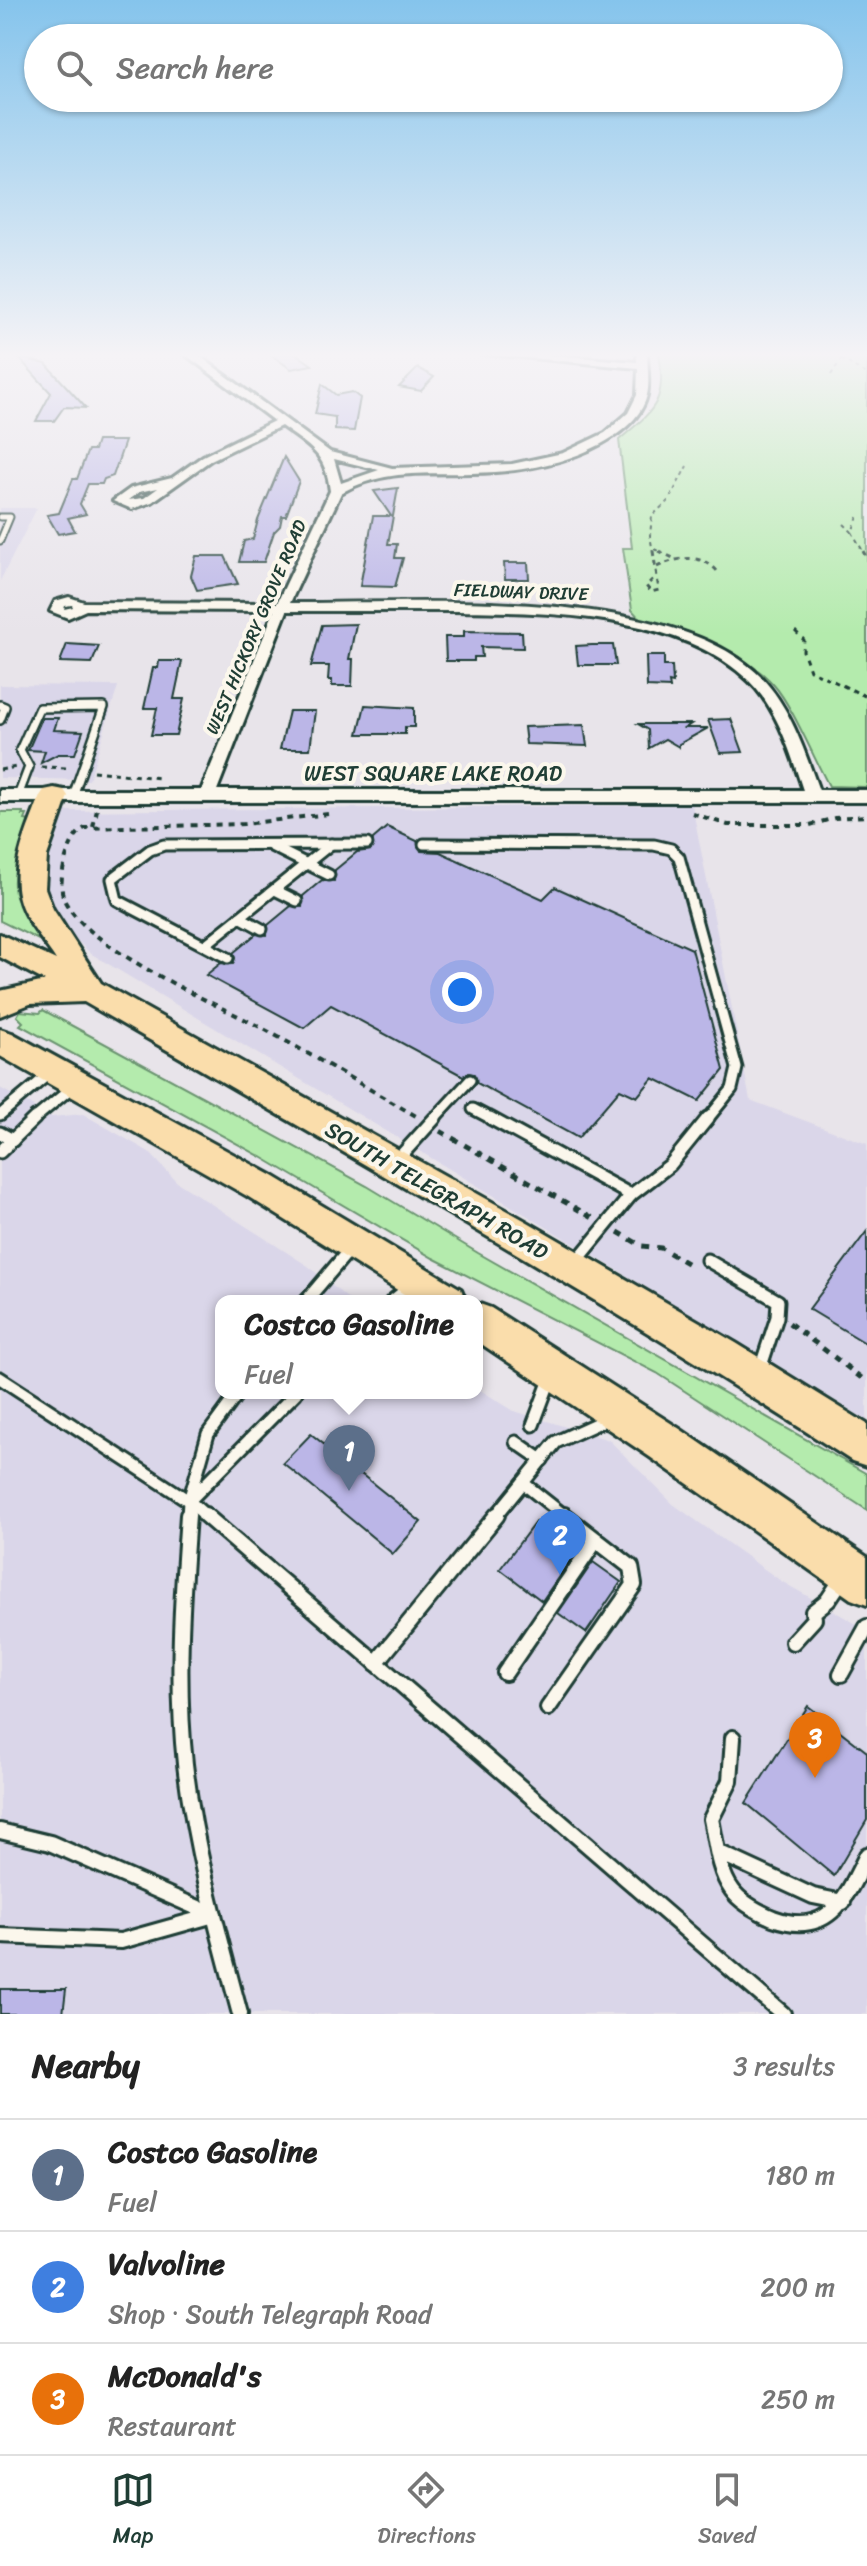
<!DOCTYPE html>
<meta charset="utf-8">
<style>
body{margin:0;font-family:Sriracha,sans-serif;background:#f6f6f6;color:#222}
.you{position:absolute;left:462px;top:992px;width:28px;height:28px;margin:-20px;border:6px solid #fff;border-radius:50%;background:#1a73e8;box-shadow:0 0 0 12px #1a73e833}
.badge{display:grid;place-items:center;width:52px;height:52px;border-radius:50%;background:#1f3d34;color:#fff;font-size:26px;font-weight:700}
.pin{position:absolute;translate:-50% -66px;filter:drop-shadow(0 2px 4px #0008)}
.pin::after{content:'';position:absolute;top:42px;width:28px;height:24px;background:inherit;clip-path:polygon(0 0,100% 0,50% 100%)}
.popup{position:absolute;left:215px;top:1295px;width:268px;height:104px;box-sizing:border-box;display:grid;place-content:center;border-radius:16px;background:#fff;filter:drop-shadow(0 2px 6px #0005);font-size:26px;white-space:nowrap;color:#767676}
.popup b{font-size:30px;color:#222}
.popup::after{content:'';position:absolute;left:50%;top:100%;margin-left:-16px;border:16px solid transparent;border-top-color:#fff}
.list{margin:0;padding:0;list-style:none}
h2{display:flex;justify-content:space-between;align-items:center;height:104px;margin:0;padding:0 32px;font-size:34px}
h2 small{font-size:26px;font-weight:400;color:#767676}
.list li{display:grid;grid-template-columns:52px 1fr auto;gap:24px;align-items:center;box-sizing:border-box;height:112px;padding:0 32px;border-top:2px solid #e0e0e0}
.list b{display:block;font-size:30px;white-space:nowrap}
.list p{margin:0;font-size:26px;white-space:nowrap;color:#767676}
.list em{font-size:26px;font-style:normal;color:#767676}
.icon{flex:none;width:44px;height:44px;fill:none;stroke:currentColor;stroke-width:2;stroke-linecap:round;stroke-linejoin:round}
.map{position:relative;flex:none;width:867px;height:2014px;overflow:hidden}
.search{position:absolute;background:#fff;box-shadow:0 2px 6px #0004;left:24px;right:24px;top:24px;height:88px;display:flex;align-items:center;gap:20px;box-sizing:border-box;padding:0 28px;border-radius:44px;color:#767676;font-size:30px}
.sheet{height:440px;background:#fff}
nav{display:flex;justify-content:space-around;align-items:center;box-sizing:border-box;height:112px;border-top:2px solid #e0e0e0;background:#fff;font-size:22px;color:#767676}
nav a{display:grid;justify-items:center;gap:4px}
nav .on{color:#1f3d34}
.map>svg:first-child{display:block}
.built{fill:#dad6e9}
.green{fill:#b4ebad;stroke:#6a9470;stroke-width:2}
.building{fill:#bbb6e7;stroke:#1f3d34;stroke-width:2}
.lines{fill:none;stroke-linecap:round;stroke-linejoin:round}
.service-far4-casing{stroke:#1f3d34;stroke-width:9}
.service-far3-casing{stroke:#1f3d34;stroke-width:12}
.service-far2-casing{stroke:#1f3d34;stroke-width:15}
.service-far1-casing{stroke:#1f3d34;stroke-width:17}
.service-casing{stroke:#1f3d34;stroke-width:20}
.minor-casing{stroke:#1f3d34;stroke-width:6}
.tertiary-casing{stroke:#1f3d34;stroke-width:6}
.trunk-casing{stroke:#1f3d34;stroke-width:6}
.path-far3{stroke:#1f3d34;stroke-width:2;stroke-dasharray:4 4;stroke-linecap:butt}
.path-far2{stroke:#1f3d34;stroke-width:3;stroke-dasharray:5 5;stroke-linecap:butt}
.path-far1{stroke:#1f3d34;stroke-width:4;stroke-dasharray:6 6;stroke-linecap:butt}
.path{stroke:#1f3d34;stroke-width:5;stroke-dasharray:7 7;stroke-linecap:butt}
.service-far4{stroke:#fbf7ec;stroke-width:5}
.service-far3{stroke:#fbf7ec;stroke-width:7}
.service-far2{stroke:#fbf7ec;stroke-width:9}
.service-far1{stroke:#fbf7ec;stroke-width:11}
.service{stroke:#fbf7ec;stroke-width:14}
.minor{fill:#fbf7ec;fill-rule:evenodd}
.tertiary{fill:#fbf7ec;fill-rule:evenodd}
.trunk{fill:#faddab;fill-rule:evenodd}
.labels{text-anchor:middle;stroke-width:8;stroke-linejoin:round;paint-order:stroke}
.far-street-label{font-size:18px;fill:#1f3d34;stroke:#fbf7ec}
.street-label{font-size:22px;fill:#1f3d34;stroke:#fbf7ec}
</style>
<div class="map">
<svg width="867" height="2014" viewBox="0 0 867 2014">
<rect width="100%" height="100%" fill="#e8e4ea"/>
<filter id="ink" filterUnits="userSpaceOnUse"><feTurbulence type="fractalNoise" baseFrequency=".0125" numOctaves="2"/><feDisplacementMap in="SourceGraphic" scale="16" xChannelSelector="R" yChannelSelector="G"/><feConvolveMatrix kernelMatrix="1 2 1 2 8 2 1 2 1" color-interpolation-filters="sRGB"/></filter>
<g filter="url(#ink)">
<g class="built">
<polygon points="0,508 37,508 0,581"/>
<polygon points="0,685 118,686 89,780 0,778"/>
<polygon points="692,805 750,1100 867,1144 867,1420 90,953 51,915 41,877 63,811"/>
<polygon points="0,1088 52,1117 83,1114 149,1152 177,1182 308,1266 351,1301 221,1301 221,1393 477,1393 477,1388 514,1411 609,1440 673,1504 781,1581 867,1630 867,2014 0,2014"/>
</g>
<g class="green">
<path d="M659,352H867V787L829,786C814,759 792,705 773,684C741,648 684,636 641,620L632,610L623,548H632L619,440C656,408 666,403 659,352Z"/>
<path d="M0,812H23L22,815H27L25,820L30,821C8,890 2,891 53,947L0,921Z"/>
<polygon points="43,1010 367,1186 478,1253 867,1474 867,1510 657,1373 433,1258 258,1155 20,1025 23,1022 17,1016 20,1011 40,1013"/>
</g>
<g class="building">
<polygon points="267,352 294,352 312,365 291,369"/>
<polygon points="18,357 46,364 86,408 64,407 54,421 36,421 51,393"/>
<polygon points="418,368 434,377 421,391 399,387"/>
<polygon points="322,384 336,395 352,392 360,398 354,431 335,430 335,417 315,414"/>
<polygon points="97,441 125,441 113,476 104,479 102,484 88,484 80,504 86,514 68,518 75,531 58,534 47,515 59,513 73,479 77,479 88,450 94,450"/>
<polygon points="284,457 299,481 286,516 282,516 280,526 274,532 264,562 239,562 244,541 253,539 258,520"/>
<polygon points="398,488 388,544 397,544 395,558 403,558 395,587 360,586 373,516 391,516 374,491"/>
<polygon points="196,556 225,556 238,584 197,590 191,576"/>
<polygon points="504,563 528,563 529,579 505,579"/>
<polygon points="356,624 349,659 353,659 352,686 332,686 332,680 328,680 329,666 311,666 322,625"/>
<polygon points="464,631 522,632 523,648 481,647 482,657 474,657 474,661 446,661 445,637 464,637"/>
<polygon points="67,644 99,646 92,663 60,662"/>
<polygon points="592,645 613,645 616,665 578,665 576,646"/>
<polygon points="646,656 664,656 664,666 672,666 673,683 669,682 670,688 647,687"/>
<polygon points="159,661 182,661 174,699 184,699 176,735 151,735 157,708 144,708 153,668 158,668"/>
<polygon points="365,705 414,708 414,727 405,727 405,734 358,734"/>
<polygon points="289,711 315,711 310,749 280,749"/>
<polygon points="42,718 58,718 54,730 83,731 75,754 58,754 41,763 45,751 28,750"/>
<polygon points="731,719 743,752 720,753 708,720"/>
<polygon points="638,724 691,724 685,728 708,728 679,744 679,747 665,739 649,748 648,730"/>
<polygon points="584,725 587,746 526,744 524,727"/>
<polygon points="387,827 417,841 421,851 440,852 543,899 555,887 692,949 724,1070 699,1101 653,1078 637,1097 620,1089 578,1138 477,1083 474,1074 469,1073 463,1076 331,1005 304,1028 206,975 221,963 233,964 235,958 233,953 256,934 267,935 268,925 291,906 302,907 303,896 322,880 334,881 335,870 357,852 371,850 373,839"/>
<polygon points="867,1231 867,1344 809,1309"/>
<polygon points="311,1434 421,1522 393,1554 283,1463"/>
<polygon points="536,1521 577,1550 542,1601 500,1569"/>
<polygon points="593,1562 621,1582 586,1633 558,1613"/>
<polygon points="808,1706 867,1752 867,1820 834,1876 746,1803"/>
<polygon points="0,1989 66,1989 63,2014 0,2014"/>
</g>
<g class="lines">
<g class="service-far4-casing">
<polyline id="service-far4" points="0,517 10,517 0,541"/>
</g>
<g class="service-far3-casing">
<g id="service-far3">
<polyline points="0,705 5,707 0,720"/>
<polyline points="18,796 29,767 20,750 39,708 104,707 73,796"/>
</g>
</g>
<g class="service-far2-casing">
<g id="service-far2">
<polyline points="424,844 654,845 671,849 679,857 737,1068 732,1089 707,1120"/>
<polyline points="271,846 329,875"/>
<polyline points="275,890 297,901"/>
<polyline points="240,917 262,929"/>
<polyline points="205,945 331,844"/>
<polyline points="228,958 117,900 112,879 150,850 164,845 367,844"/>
<polyline points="473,1109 494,1120"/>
<polyline points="0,1115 50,1073"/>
<polyline points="33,1120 75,1085"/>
<polyline points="433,1120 470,1080"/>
</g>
</g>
<g class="service-far1-casing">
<g id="service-far1">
<polyline points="490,1118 631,1195"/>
<polyline points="0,1133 13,1140"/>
<polyline points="0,1152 35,1118"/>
<polyline points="397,1160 435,1118"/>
<polyline points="707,1260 778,1301 777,1317 760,1369"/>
<polyline points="576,1262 631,1195 670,1165 708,1118"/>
<polyline points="306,1301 350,1249"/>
<polyline points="392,1301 411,1286"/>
<polyline points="0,1378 189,1501 207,1517"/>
<polyline points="238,1393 208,1434 189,1501 296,1393"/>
<polyline points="533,1425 551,1377"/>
<polyline points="516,1442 542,1460"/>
<polyline points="523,1483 566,1517"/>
<polyline points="188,1517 189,1501"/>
<polyline points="495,1517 556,1442 609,1418"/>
</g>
</g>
<g class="service-casing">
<g id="service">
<path d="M188,1515C182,1598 176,1681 185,1764C195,1849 218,1932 240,2014"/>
<polyline points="205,1515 783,2014"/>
<polyline points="793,1642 814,1619 813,1612 828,1600 842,1579"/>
<polyline points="376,1663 497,1515"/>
<polyline points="505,1673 596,1540"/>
<polyline points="841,1674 867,1627"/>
<polyline points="548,1708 634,1585 631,1567 564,1515"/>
<path d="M733,1738L730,1781L711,1819C716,1842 718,1871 732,1890C741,1903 759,1912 773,1918C829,1938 846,1898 867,1855"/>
<polyline points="0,1831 50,1843 214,1915"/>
<polyline points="718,1852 813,1896 843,1902"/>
<polyline points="0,1936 121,1941 214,1915"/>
</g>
</g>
<g class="minor-casing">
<path id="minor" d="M182,352H194L330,452L392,468L512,464L563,453L605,433L628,413L637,395L638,368L467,352H516L637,362V352H647C647,366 650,382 647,395C643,413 628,427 613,437C571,464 521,472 472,473C426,474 382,469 341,493L290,603C414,604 670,584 761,677C792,709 806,756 821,796L818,799L813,801L805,796C792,758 779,710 749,681C676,610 535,612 440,611C389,611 338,611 287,611L214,798L211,801H201L198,798L274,611L86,610L68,618L50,611L55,601L69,597L84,602L277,603L330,491C326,453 310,447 281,426L211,460L152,502L132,509L113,501L131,488L172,478L203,456L274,421ZM334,459L379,470L341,483ZM158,488L144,498L128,500L139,492ZM72,605L73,607L64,609L65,606Z"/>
</g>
<g class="tertiary-casing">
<rect id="tertiary" x="0" y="790" width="867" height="12"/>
</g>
<g class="trunk-casing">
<g id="trunk">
<path d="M54,788L64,790L68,796L47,856L45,888L53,909L101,983L526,1221L736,1343L867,1424V1466L852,1461C602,1299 343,1152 84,1002L30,1004L0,1016V991L45,981L0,957V934L56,960C46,944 32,929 24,912C5,873 27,833 40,796L44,790Z"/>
<polygon points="0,1029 12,1033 273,1176 461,1289 466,1301 415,1301 247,1196 0,1056"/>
<polygon points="477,1303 491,1308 680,1429 867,1557 867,1605 851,1599 650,1457 477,1341"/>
</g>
</g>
<g class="path-far3">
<polyline points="841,359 867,374"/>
<polyline points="831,375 846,352"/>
<polyline points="858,517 852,532 864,553"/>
<polyline points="844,524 852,532"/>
<polyline points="654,549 663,553"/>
<polyline points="653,553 650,535 652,516 669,500 687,466"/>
</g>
<g class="path-far2">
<polyline points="653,551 659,590 651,592 646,586 656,576"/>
<polyline points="659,551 673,558"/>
<polyline points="863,551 867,559"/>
<path d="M657,567C678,556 706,553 720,575"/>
<polyline points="795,631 804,640 803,651 810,670 867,697"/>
<polyline points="41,767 68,768"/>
<polyline points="0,770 16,767"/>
<polyline points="93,771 160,778"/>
</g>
<g class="path-far1">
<polyline points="692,813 728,825 810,825 835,818 867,816"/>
<path d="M328,814L244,824L85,828C74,834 70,846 66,858C62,872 58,892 67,905C97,953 210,1001 262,1028C314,1056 365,1087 416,1116"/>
<polyline points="93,827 97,810"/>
</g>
<g class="path">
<polyline points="440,1131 593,1218"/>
<polyline points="618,1232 642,1246 661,1248 692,1266"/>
<polyline points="789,1323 867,1382"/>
</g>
<use href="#service-far4" class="service-far4"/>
<use href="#service-far3" class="service-far3"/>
<use href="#service-far2" class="service-far2"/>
<use href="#service-far1" class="service-far1"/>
<use href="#service" class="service"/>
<use href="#minor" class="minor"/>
<use href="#tertiary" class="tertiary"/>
<use href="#trunk" class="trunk"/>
</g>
</g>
<linearGradient id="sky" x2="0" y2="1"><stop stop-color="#85c4ec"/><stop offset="0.56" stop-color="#f5f3f6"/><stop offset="1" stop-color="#f5f3f6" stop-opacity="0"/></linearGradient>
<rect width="867" height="634" fill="url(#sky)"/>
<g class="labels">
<g class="far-street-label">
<text transform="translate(521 592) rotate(2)" y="6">FIELDWAY DRIVE</text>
<text transform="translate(256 627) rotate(-67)" y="6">WEST HICKORY GROVE ROAD</text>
</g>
<g class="street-label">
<text x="433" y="781">WEST SQUARE LAKE ROAD</text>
<text transform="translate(437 1190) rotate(30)" y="8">SOUTH TELEGRAPH ROAD</text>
</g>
</g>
</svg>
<div class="you"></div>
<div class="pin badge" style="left:349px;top:1491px;background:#5c6f8a">1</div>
<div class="popup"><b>Costco Gasoline</b>Fuel</div>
<div class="pin badge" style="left:560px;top:1575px;background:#3f7fe0">2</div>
<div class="pin badge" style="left:815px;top:1778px;background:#e8710a">3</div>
<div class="search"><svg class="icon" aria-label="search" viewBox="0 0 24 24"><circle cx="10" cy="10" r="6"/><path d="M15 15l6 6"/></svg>Search here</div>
</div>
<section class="sheet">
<h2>Nearby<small>3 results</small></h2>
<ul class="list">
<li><span class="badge" style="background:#5c6f8a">1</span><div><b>Costco Gasoline</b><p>Fuel</p></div><em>180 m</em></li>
<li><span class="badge" style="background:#3f7fe0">2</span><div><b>Valvoline</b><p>Shop · South Telegraph Road</p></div><em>200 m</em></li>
<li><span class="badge" style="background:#e8710a">3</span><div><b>McDonald's</b><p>Restaurant</p></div><em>250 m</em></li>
</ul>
</section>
<nav>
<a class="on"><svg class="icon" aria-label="map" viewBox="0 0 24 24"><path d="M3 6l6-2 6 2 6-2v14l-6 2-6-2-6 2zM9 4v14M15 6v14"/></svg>Map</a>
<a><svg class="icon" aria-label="directions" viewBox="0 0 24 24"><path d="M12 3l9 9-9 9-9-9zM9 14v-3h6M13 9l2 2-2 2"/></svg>Directions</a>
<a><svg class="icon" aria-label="saved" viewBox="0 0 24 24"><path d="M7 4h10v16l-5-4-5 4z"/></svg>Saved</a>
</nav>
